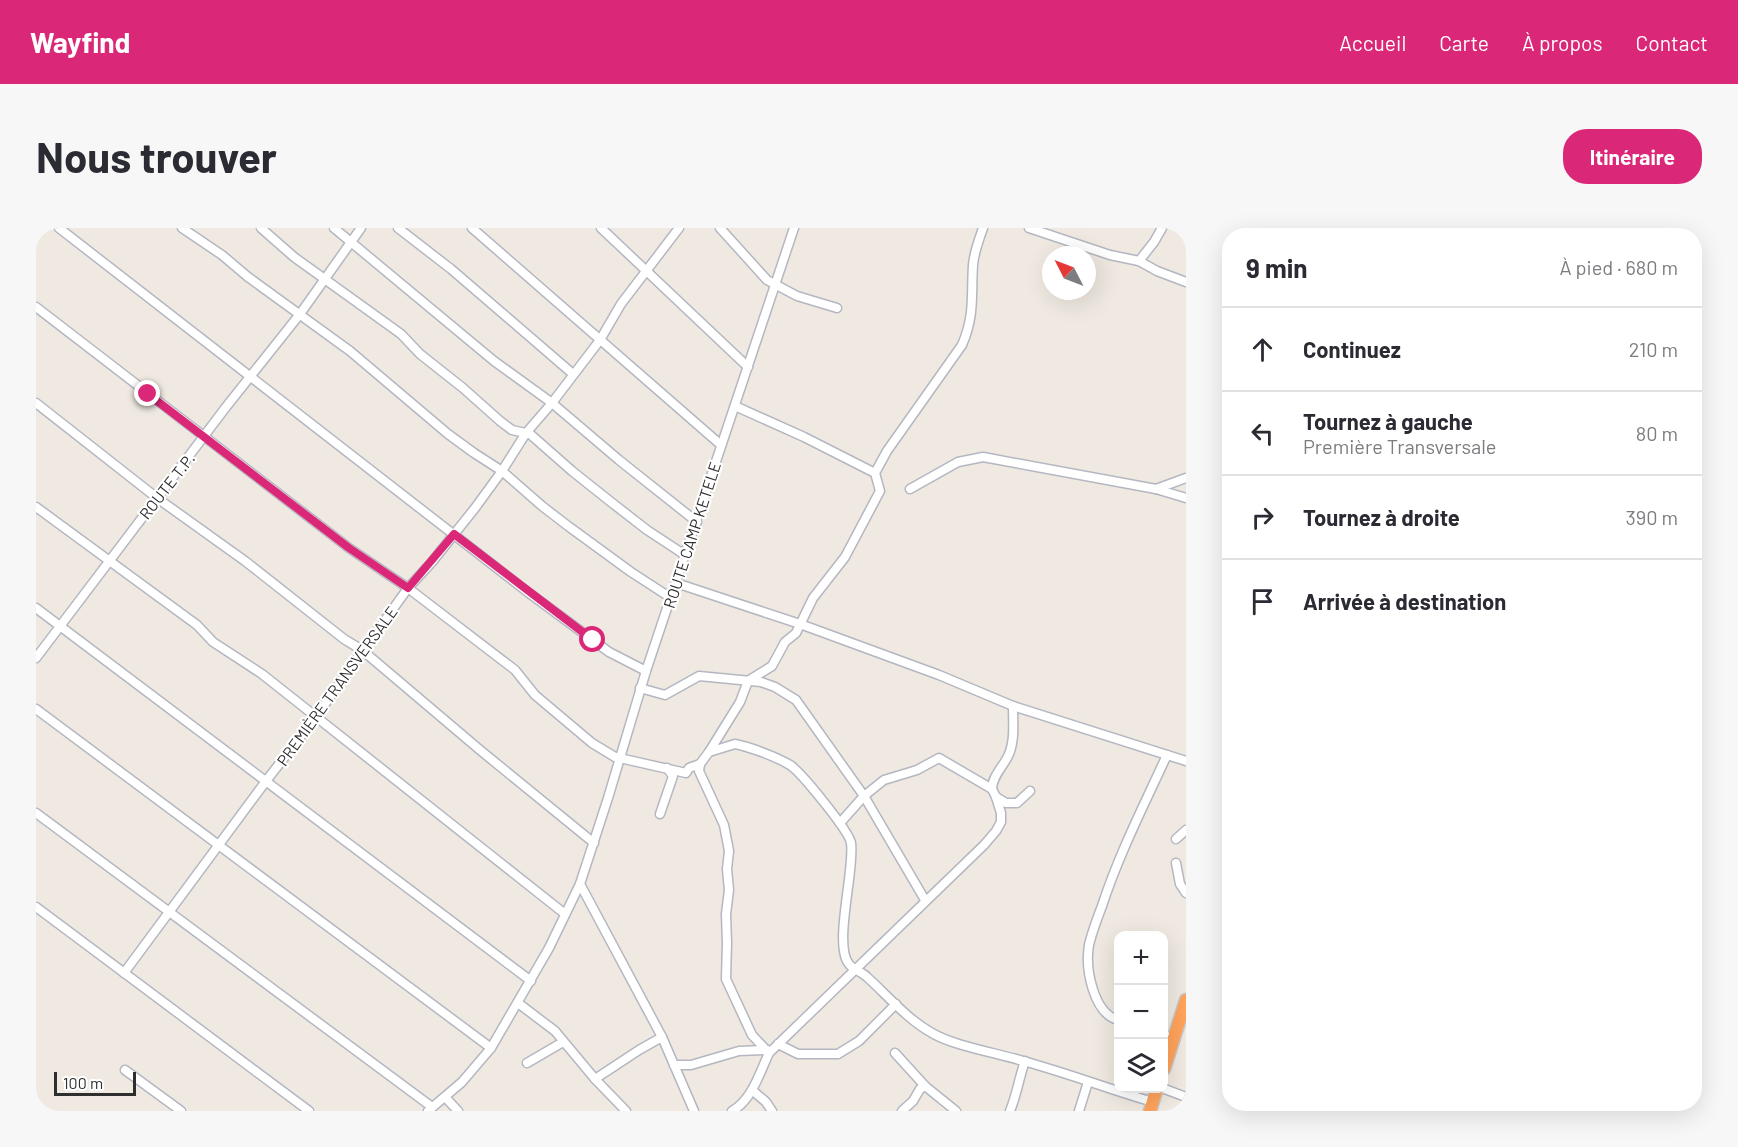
<!DOCTYPE html>
<html lang="fr">
<meta charset="utf-8">
<style>
body{margin:0;font-family:Barlow,sans-serif;background:#f7f7f7;color:#2b2b33}
.controls{position:absolute;right:18px;bottom:18px;display:grid;overflow:hidden;border-radius:12px;box-shadow:0 6px 24px #0002}
.controls button{width:54px;height:54px;display:grid;place-items:center;padding:0;border:0;border-bottom:2px solid #e1e1e2;background:#fff;color:#2b2b33;font:30px sans-serif}
.compass{position:absolute;left:1006px;top:18px;width:54px;height:54px;border-radius:50%;background:#fff;box-shadow:0 6px 24px #0002;rotate:312deg}
.scale{position:absolute;left:18px;bottom:15px;width:82px;box-sizing:border-box;padding-left:6px;border:3px solid #2e2e2e;border-top:0;font-size:16px;line-height:21px;white-space:nowrap;color:#2e2e2e;-webkit-text-stroke:4px #fff;paint-order:stroke}
.stop{position:absolute;width:18px;height:18px;margin:-14px;border:4px solid #db2777;border-radius:50%;background:#fff}
.stop.end{background:#db2777;border-color:#fff;box-shadow:0 2px 6px #0008}
.list{margin:0;padding:0;list-style:none}
h2{display:flex;justify-content:space-between;align-items:center;height:78px;margin:0;padding:0 24px;font-size:26px}
h2 small{font-size:20px;font-weight:400;color:#7c7c81}
.list li{display:grid;grid-template-columns:39px 1fr auto;gap:18px;align-items:center;box-sizing:border-box;height:84px;padding:0 24px;border-top:2px solid #e1e1e2}
.list b{display:block;font-size:22px;white-space:nowrap}
.list p{margin:0;font-size:20px;white-space:nowrap;color:#7c7c81}
.list em{font-size:20px;font-style:normal;color:#7c7c81}
.icon{flex:none;width:33px;height:33px;fill:none;stroke:currentColor;stroke-width:2;stroke-linecap:round;stroke-linejoin:round}
.map{position:relative;flex:none;width:1150px;height:883px;overflow:hidden;border-radius:24px}
header{display:flex;align-items:center;gap:36px;box-sizing:border-box;height:84px;padding:0 30px;background:#db2777;color:#fff}
header strong{font-size:28px}
nav{display:flex;gap:33px;margin-inline-start:auto;font-size:21px}
.intro{display:flex;align-items:center;justify-content:space-between;box-sizing:border-box;height:144px;padding:0 36px}
h1{margin:0;font-size:42px}
.button{padding:15px 27px;border-radius:24px;background:#db2777;color:#fff;font-size:21px;font-weight:700}
main{display:flex;gap:36px;padding:0 36px}
aside{flex:1;background:#fff;border-radius:24px;box-shadow:0 6px 24px #0002}
.map>svg:first-child{display:block}
.lines{fill:none;stroke-linecap:round;stroke-linejoin:round}
.minor-casing{stroke:#b4b7c1;stroke-width:11}
.highway-casing{stroke:#c9c9c9;stroke-width:15}
.minor{stroke:#fff;stroke-width:8}
.highway{stroke:#ffa35c;stroke-width:12}
.route{stroke:#db2777;stroke-width:8}
.labels{text-anchor:middle;stroke-width:4.5;stroke-linejoin:round;paint-order:stroke}
.street-label{font-size:16px;fill:#2e2e2e;stroke:#fff}
</style>
<header>
<strong>Wayfind</strong>
<nav><a>Accueil</a><a>Carte</a><a>À propos</a><a>Contact</a></nav>
</header>
<div class="intro"><h1>Nous trouver</h1><a class="button">Itinéraire</a></div>
<main>
<div class="map">
<svg width="1150" height="883" viewBox="0 0 1150 883">
<rect width="100%" height="100%" fill="#efe9e1"/>
<g class="lines">
<g class="minor-casing">
<g id="minor">
<polyline points="23,0 493,365 573,424 610,443"/>
<polyline points="146,0 186,27 212,49 314,123 412,206 438,225 466,243 506,278 532,298 595,344 635,370"/>
<polyline points="225,0 258,29 365,106 384,126 427,160 464,193 476,202 494,206 536,243 575,274 611,302 649,327"/>
<polyline points="298,0 458,133 516,175 583,232 661,294"/>
<polyline points="362,0 415,41 537,146"/>
<polyline points="436,0 685,217"/>
<polyline points="565,0 712,139"/>
<polyline points="684,0 731,52 761,68 801,80"/>
<polyline points="993,0 1074,27 1103,33 1121,43 1150,54"/>
<polyline points="0,5 4,0"/>
<polyline points="1103,33 1118,14 1126,0"/>
<path d="M0,79L313,320L372,360L479,442L499,467L556,515L579,529L650,545L653,540L664,536L673,524L699,516C714,519 741,529 754,537C765,544 813,603 815,615C819,642 797,717 813,736C817,742 825,743 831,749C852,768 871,791 896,805C918,818 961,825 987,833C1031,845 1073,861 1117,874"/>
<polyline points="0,175 121,270 209,333 308,411 326,422 444,522 558,615"/>
<polyline points="699,178 768,209 839,245"/>
<polyline points="874,261 922,234 947,229 1120,261 1150,270"/>
<polyline points="1120,261 1150,250"/>
<polyline points="0,279 161,397 177,414 226,446 529,686"/>
<polyline points="640,355 764,396 903,447 977,478 1150,533"/>
<polyline points="0,380 495,753"/>
<polyline points="0,430 190,179 264,86 325,0"/>
<polyline points="604,460 629,467 663,448 725,454 739,459 760,472 828,568 889,672"/>
<polyline points="0,481 455,820"/>
<path d="M673,524L704,474L712,453L736,438L749,414L760,405L777,370L809,329L844,263L839,245L851,223L926,117C939,87 935,68 937,37C938,24 943,12 947,0"/>
<polyline points="664,536 663,543 688,597 693,623 691,641 693,662 690,686 691,715 690,751 716,807 733,825"/>
<path d="M956,561C956,548 968,538 973,526C979,512 977,493 977,478"/>
<polyline points="960,569 970,575 981,575 994,563"/>
<polyline points="0,585 396,879"/>
<polyline points="624,586 637,548 631,540"/>
<polyline points="1140,611 1150,602"/>
<polyline points="1140,635 1144,656 1150,665"/>
<polyline points="544,656 626,809 658,883"/>
<polyline points="0,679 273,883"/>
<polyline points="88,745 230,553 279,490 372,360 396,334 439,280 466,243 490,205 516,175 564,112 585,76 643,0"/>
<polyline points="482,775 519,803 559,851 590,883"/>
<path d="M1082,792C1057,785 1049,740 1053,717C1056,704 1061,691 1066,678C1083,626 1108,577 1131,527"/>
<polyline points="1128,807 1137,811"/>
<polyline points="742,816 762,826 802,826 823,813 860,776"/>
<polyline points="859,825 889,858 920,883"/>
<polyline points="491,835 527,814"/>
<polyline points="638,837 655,837 703,823 731,822"/>
<polyline points="89,842 145,883"/>
<polyline points="559,851 603,822 626,809"/>
<polyline points="1126,860 1150,869"/>
<polyline points="716,862 730,874 736,883"/>
<polyline points="409,869 422,883"/>
<polyline points="392,883 426,854 455,820 513,720 544,656 572,570 610,443 758,0"/>
<path d="M696,883C716,872 724,844 733,825L948,617L960,603L965,594V585L960,569L956,561L903,530L881,542L848,552L828,568L804,595"/>
<polyline points="866,883 877,873 884,861 889,858"/>
<path d="M974,883C981,866 983,850 989,833"/>
<polyline points="1043,883 1052,854"/>
</g>
</g>
<g class="highway-casing">
<g id="highway">
<polyline points="1128,841 1150,772"/>
<polyline points="1114,883 1121,860"/>
</g>
</g>
<use href="#minor" class="minor"/>
<use href="#highway" class="highway"/>
</g>
<g class="lines">
<polyline class="route" points="112,166 313,320 372,360 418,306 557,412"/>
</g>
<g class="labels">
<g class="street-label">
<text transform="translate(131 258) rotate(-52)" y="6">ROUTE T.P.</text>
<text transform="translate(656 307) rotate(-72)" y="6">ROUTE CAMP KETELE</text>
<text transform="translate(301 458) rotate(-54)" y="6">PREMIÈRE TRANSVERSALE</text>
</g>
</g>
</svg>
<div class="controls">
<button>+</button>
<button>−</button>
<button><svg class="icon" aria-label="layers" viewBox="0 0 24 24"><path d="M12 4l9 5-9 5-9-5zM3 14l9 5 9-5"/></svg></button>
</div>
<svg class="compass" viewBox="-18 -18 36 36"><path d="M0-13l5 13h-10z" fill="#e53935"/><path d="M0 13l5-13h-10z" fill="#7c7c81"/></svg>
<div class="scale">100 m</div>
<div class="stop" style="left:557px;top:412px"></div>
<div class="stop end" style="left:112px;top:166px"></div>
</div>
<aside>
<h2>9 min<small>À pied · 680 m</small></h2>
<ul class="list">
<li><svg class="icon" aria-label="ahead" viewBox="0 0 24 24"><path d="M12 20V5M6 11l6-6 6 6"/></svg><div><b>Continuez</b></div><em>210 m</em></li>
<li><svg class="icon" aria-label="left" viewBox="0 0 24 24"><path d="M17 20v-9H6M10 6l-5 5 5 5"/></svg><div><b>Tournez à gauche</b><p>Première Transversale</p></div><em>80 m</em></li>
<li><svg class="icon" aria-label="right" viewBox="0 0 24 24"><path d="M7 20v-9h11M14 6l5 5-5 5"/></svg><div><b>Tournez à droite</b></div><em>390 m</em></li>
<li><svg class="icon" aria-label="arrive" viewBox="0 0 24 24"><path d="M6 21V4h12l-3 4 3 4H6"/></svg><div><b>Arrivée à destination</b></div></li>
</ul>
</aside>
</main>
